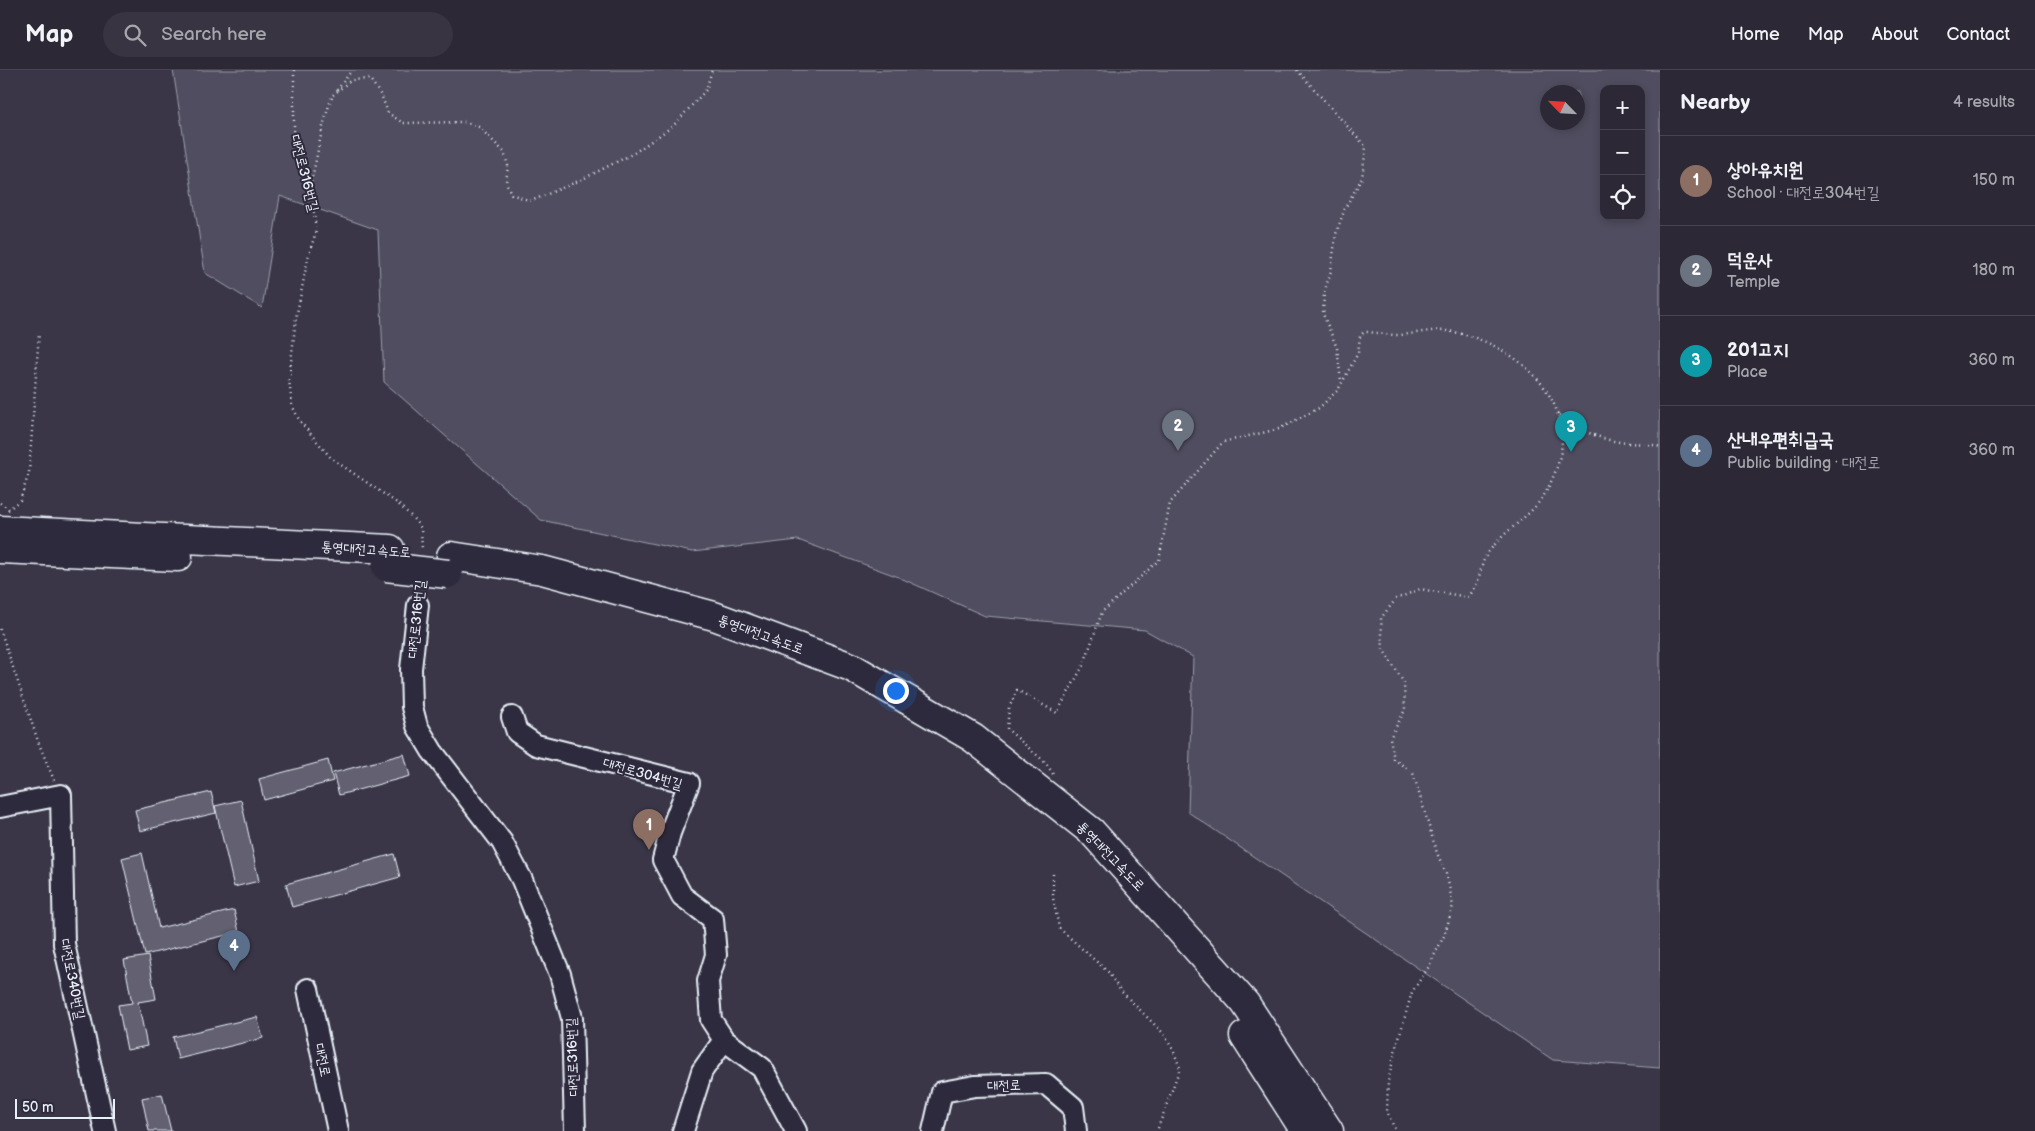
<!DOCTYPE html>
<meta charset="utf-8">
<style>
body{margin:0;font-family:"Balsamiq Sans","Poor Story",sans-serif;background:#383442;color:#f1f3f6}
.controls{position:absolute;right:15px;top:15px;display:grid;overflow:hidden;border-radius:10px;box-shadow:0 2px 8px #0003}
.controls button{width:45px;height:45px;display:grid;place-items:center;padding:0;border:0;border-bottom:1px solid #484451;background:#2c2836;color:#f1f3f6;font:25px sans-serif}
.compass{position:absolute;left:1540px;top:15px;width:45px;height:45px;border-radius:50%;background:#2c2836;box-shadow:0 2px 8px #0003;rotate:295deg}
.scale{position:absolute;left:15px;bottom:12px;width:100px;box-sizing:border-box;padding-left:5px;border:2px solid #e8f1f8;border-top:0;font-size:14px;line-height:18px;white-space:nowrap;color:#e8f1f8;-webkit-text-stroke:4px #2f2a3d;paint-order:stroke}
.you{position:absolute;left:895px;top:620px;width:18px;height:18px;margin:-12px;border:4px solid #fff;border-radius:50%;background:#1a73e8;box-shadow:0 0 0 8px #1a73e833}
.badge{display:grid;place-items:center;width:32px;height:32px;border-radius:50%;background:#d6ab8b;color:#fff;font-size:16px;font-weight:700}
.pin{position:absolute;translate:-50% -41px;filter:drop-shadow(0 1px 2px #0008)}
.pin::after{content:'';position:absolute;top:26px;width:18px;height:15px;background:inherit;clip-path:polygon(0 0,100% 0,50% 100%)}
.list{margin:0;padding:0;list-style:none}
h2{display:flex;justify-content:space-between;align-items:center;height:65px;margin:0;padding:0 20px;font-size:21px}
h2 small{font-size:16px;font-weight:400;color:#a6a6ad}
.list li{display:grid;grid-template-columns:32px 1fr auto;gap:15px;align-items:center;box-sizing:border-box;height:90px;padding:0 20px;border-top:1px solid #484451}
.list b{display:block;font-size:19px;white-space:nowrap}
.list p{margin:0;font-size:16px;white-space:nowrap;color:#a6a6ad}
.list em{font-size:16px;font-style:normal;color:#a6a6ad}
.icon{flex:none;width:28px;height:28px;fill:none;stroke:currentColor;stroke-width:2;stroke-linecap:round;stroke-linejoin:round}
.map{position:relative;flex:none;width:1660px;height:1061px;overflow:hidden}
header{display:flex;align-items:center;gap:30px;box-sizing:border-box;height:70px;padding:0 25px;background:#2c2836;border-bottom:1px solid #484451}
header strong{font-size:24px}
nav{display:flex;gap:28px;margin-inline-start:auto;font-size:18px}
.search{width:350px;height:45px;background:#383442;display:flex;align-items:center;gap:12px;box-sizing:border-box;padding:0 18px;border-radius:28px;color:#a6a6ad;font-size:19px}
main{display:flex}
aside{flex:1;background:#2c2836}
.map>svg:first-child{display:block}
.green{fill:#504e5f;stroke:#9ca0ac;fill-rule:evenodd}
.building{fill:#636171;stroke:#e8f1f8}
.lines{fill:none;stroke-linecap:round;stroke-linejoin:round}
.minor-casing{stroke:#e8f1f8;stroke-width:24}
.highway-casing{stroke:#e8f1f8;stroke-width:31}
.path{stroke:#e8f1f8;stroke-width:2.5;stroke-dasharray:1 4;stroke-linecap:butt}
.minor{stroke:#2f2a3d;stroke-width:20}
.highway{stroke:#2f2a3d;stroke-width:28}
.highway-bridge-casing{stroke:#e8f1f8;stroke-width:31;stroke-linecap:butt}
.highway-bridge{stroke:#2f2a3d;stroke-width:28}
.labels{text-anchor:middle;stroke-width:4;stroke-linejoin:round;paint-order:stroke}
.street-label{font-size:14px;fill:#e8f1f8;stroke:#2f2a3d}
</style>
<header>
<strong>Map</strong>
<div class="search"><svg class="icon" aria-label="search" viewBox="0 0 24 24"><circle cx="10" cy="10" r="6"/><path d="M15 15l6 6"/></svg>Search here</div>
<nav><a>Home</a><a>Map</a><a>About</a><a>Contact</a></nav>
</header>
<main>
<div class="map">
<svg width="1660" height="1061" viewBox="0 0 1660 1061">
<rect width="100%" height="100%" fill="#3a3648"/>
<filter id="ink" filterUnits="userSpaceOnUse"><feTurbulence type="fractalNoise" baseFrequency=".02" numOctaves="2"/><feDisplacementMap in="SourceGraphic" scale="10" xChannelSelector="R" yChannelSelector="G"/><feConvolveMatrix kernelMatrix="1 2 1 2 8 2 1 2 1" color-interpolation-filters="sRGB"/></filter>
<g filter="url(#ink)">
<path class="green" d="M173,0H1660V998L1553,990L1188,742L1193,587L1145,560L985,546L896,506L798,470L692,482L541,450L384,312L378,160L280,126L262,238L205,203ZM1604,19H1641V146H1604ZM1548,22H1578V52H1548Z"/>
<g class="building">
<polygon points="404,684 410,706 339,725 333,703"/>
<polygon points="328,690 333,711 264,730 259,709"/>
<polygon points="211,722 216,743 140,761 135,740"/>
<polygon points="241,730 259,811 234,817 215,736"/>
<polygon points="142,783 159,858 234,840 239,862 145,885 122,788"/>
<polygon points="394,784 400,807 292,837 286,814"/>
<polygon points="148,886 156,929 138,932 147,976 127,980 118,935 132,933 124,890"/>
<polygon points="257,947 263,968 178,989 173,967"/>
<polygon points="162,1024 171,1061 149,1061 142,1028"/>
</g>
<g class="lines">
<g class="minor-casing">
<g id="minor">
<polyline points="418,535 411,599 412,637 417,656 432,681 502,772 522,810 560,904 572,948 575,1061"/>
<polyline points="512,647 517,662 536,675 689,713 670,763 663,790 682,826 713,849 716,885 708,911 711,950 724,970 762,998 796,1061"/>
<polyline points="0,737 61,725 64,874 105,1061"/>
<polyline points="308,919 338,1061"/>
<polyline points="683,1061 702,1001 724,970"/>
<polyline points="933,1061 942,1022 975,1016 1046,1014 1073,1037 1076,1061"/>
</g>
</g>
<g class="highway-casing">
<g id="highway">
<polyline points="0,460 390,479"/>
<polyline points="0,479 178,487"/>
<polyline points="451,486 542,500 714,546 851,597 973,668 1092,762 1245,933 1329,1061"/>
<polyline points="1244,966 1305,1061"/>
</g>
</g>
<g class="path">
<polyline points="294,0 294,69 312,123 316,161 308,188 296,248 289,310 292,335 299,350 331,388 397,433 411,446 421,458 422,481"/>
<polyline points="1297,0 1366,77 1362,108 1345,138 1336,164 1331,201 1324,223 1323,244 1337,278 1341,311"/>
<polyline points="337,20 352,0"/>
<polyline points="333,25 351,10 370,9 382,27 388,43 403,53 464,52 479,57 504,82 508,96 506,112 511,124 531,131 581,110 634,83 673,56 706,20 712,0"/>
<path d="M310,116C318,86 321,54 333,25"/>
<path d="M1559,346C1580,360 1602,371 1628,373C1640,374 1649,373 1660,377"/>
<polyline points="0,433 9,439"/>
<polyline points="8,440 20,430 29,403 39,263"/>
<polyline points="0,559 39,674 54,710"/>
<path d="M1053,704L1046,693L1007,659L1009,638L1017,620L1057,643L1084,594L1102,542L1159,490L1170,433L1223,372L1279,359L1319,338L1338,320L1358,283L1360,266L1364,262C1376,262 1386,265 1398,265C1420,264 1434,257 1458,263C1508,274 1561,314 1562,369C1562,385 1556,402 1549,416C1536,445 1506,457 1488,483C1478,496 1483,511 1468,527L1420,519L1396,529L1381,548L1383,579L1404,613L1405,640L1390,668L1394,689L1413,703L1437,783L1447,806L1453,836L1444,866L1428,898L1412,922L1396,978L1388,1011L1387,1042L1396,1061"/>
<polyline points="1053,804 1053,828 1059,858 1108,902 1120,920 1164,964 1174,982 1180,998 1157,1061"/>
</g>
<use href="#minor" class="minor"/>
<use href="#highway" class="highway"/>
<g class="highway-bridge-casing">
<polyline id="highway-bridge" points="386,497 448,504"/>
</g>
<use href="#highway-bridge" class="highway-bridge"/>
</g>
</g>
<g class="labels">
<g class="street-label">
<text transform="translate(305 103) rotate(76)" y="5">대전로316번길</text>
<text transform="translate(366 479) rotate(4)" y="5">통영대전고속도로</text>
<text transform="translate(416 549) rotate(-84)" y="5">대전로316번길</text>
<text transform="translate(761 564) rotate(20)" y="5">통영대전고속도로</text>
<text transform="translate(643 703) rotate(16)" y="5">대전로304번길</text>
<text transform="translate(1111 786) rotate(46)" y="5">통영대전고속도로</text>
<text transform="translate(73 909) rotate(79)" y="5">대전로340번길</text>
<text transform="translate(572 987) rotate(-92)" y="5">대전로316번길</text>
<text transform="translate(323 990) rotate(78)" y="5">대전로</text>
<text transform="translate(1004 1015) rotate(-2)" y="5">대전로</text>
</g>
</g>
</svg>
<div class="controls">
<button>+</button>
<button>−</button>
<button><svg class="icon" aria-label="locate" viewBox="0 0 24 24"><circle cx="12" cy="12" r="6"/><path d="M12 2v4M12 18v4M2 12h4M18 12h4"/></svg></button>
</div>
<svg class="compass" viewBox="-18 -18 36 36"><path d="M0-13l5 13h-10z" fill="#e53935"/><path d="M0 13l5-13h-10z" fill="#a6a6ad"/></svg>
<div class="scale">50 m</div>
<div class="you"></div>
<div class="pin badge" style="left:649px;top:780px;background:#8d6e63">1</div>
<div class="pin badge" style="left:1178px;top:381px;background:#6b7280">2</div>
<div class="pin badge" style="left:1571px;top:382px;background:#0f9aa8">3</div>
<div class="pin badge" style="left:234px;top:901px;background:#5c6f8a">4</div>
</div>
<aside>
<h2>Nearby<small>4 results</small></h2>
<ul class="list">
<li><span class="badge" style="background:#8d6e63">1</span><div><b>상아유치원</b><p>School · 대전로304번길</p></div><em>150 m</em></li>
<li><span class="badge" style="background:#6b7280">2</span><div><b>덕운사</b><p>Temple</p></div><em>180 m</em></li>
<li><span class="badge" style="background:#0f9aa8">3</span><div><b>201고지</b><p>Place</p></div><em>360 m</em></li>
<li><span class="badge" style="background:#5c6f8a">4</span><div><b>산내우편취급국</b><p>Public building · 대전로</p></div><em>360 m</em></li>
</ul>
</aside>
</main>
